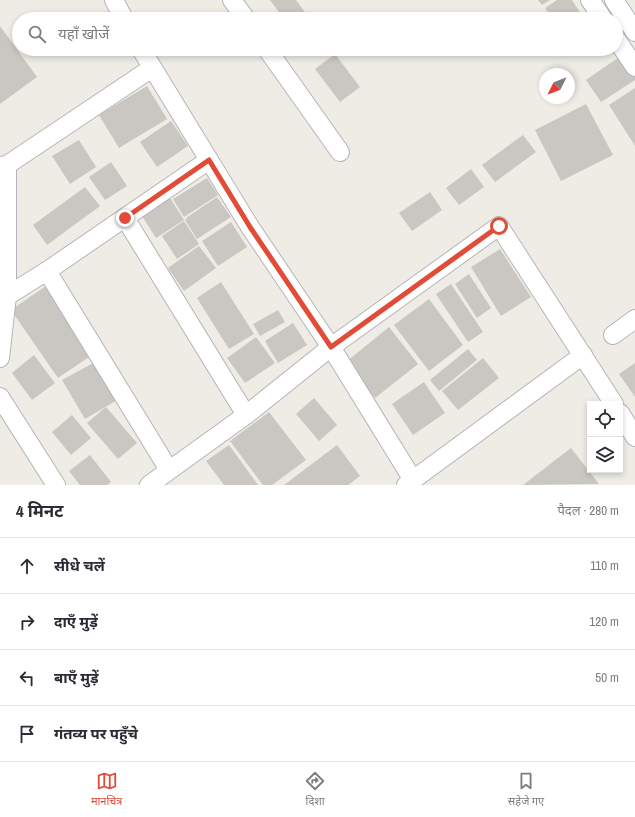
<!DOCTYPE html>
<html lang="hi">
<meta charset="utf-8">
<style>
body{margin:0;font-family:"Archivo Narrow","Noto Sans Devanagari",sans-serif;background:#f2f2f3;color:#2b2b33}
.controls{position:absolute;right:12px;bottom:12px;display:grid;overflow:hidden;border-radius:0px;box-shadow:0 2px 6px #0003}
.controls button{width:36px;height:36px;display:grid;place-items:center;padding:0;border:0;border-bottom:1px solid #e1e1e2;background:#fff;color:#2b2b33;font:20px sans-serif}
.compass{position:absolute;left:539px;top:68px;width:36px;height:36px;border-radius:50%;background:#fff;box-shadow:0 2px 6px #0003;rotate:228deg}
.stop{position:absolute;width:12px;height:12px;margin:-9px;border:3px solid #e14b38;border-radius:50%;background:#fff}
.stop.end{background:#e14b38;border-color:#fff;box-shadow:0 1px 4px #0008}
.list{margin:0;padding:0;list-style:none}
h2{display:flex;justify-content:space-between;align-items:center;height:52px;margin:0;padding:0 16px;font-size:17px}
h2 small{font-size:13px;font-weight:400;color:#7c7c81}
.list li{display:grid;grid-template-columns:26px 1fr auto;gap:12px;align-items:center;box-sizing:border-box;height:56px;padding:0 16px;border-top:1px solid #e1e1e2}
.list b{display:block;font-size:15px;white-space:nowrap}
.list em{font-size:13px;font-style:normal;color:#7c7c81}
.icon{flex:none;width:22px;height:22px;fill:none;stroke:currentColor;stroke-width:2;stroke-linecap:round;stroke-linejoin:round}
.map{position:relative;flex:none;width:635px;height:485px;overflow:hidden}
.search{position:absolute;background:#fff;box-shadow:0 2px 6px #0003;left:12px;right:12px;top:12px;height:44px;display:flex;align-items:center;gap:10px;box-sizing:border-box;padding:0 14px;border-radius:22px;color:#7c7c81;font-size:15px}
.sheet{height:276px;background:#fff}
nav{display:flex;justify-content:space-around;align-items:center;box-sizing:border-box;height:56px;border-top:1px solid #e1e1e2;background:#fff;font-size:11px;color:#7c7c81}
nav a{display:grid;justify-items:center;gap:2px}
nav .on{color:#e14b38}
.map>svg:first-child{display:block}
.building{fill:#cac7c2}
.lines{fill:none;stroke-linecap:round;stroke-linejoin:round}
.minor-casing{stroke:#b2b5b9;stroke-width:20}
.minor{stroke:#fff;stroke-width:18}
.route{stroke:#e14b38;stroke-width:5}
</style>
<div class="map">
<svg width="635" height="485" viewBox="0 0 635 485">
<rect width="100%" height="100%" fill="#eeece5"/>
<g class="building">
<polygon points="270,0 296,0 310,19 284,19"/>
<polygon points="538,0 550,0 542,5"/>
<polygon points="557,0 572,0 581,14 574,19 553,19 545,8"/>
<polygon points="0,26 37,77 0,104"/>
<polygon points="335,54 360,87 340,102 315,69"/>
<polygon points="622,55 635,75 635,80 601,102 586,80"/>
<polygon points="147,86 167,119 119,148 99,115"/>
<polygon points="635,88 635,146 609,105"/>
<polygon points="586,104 613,155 561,181 535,130"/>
<polygon points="171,121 188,146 157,167 140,142"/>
<polygon points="523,135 536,152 495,182 482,165"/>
<polygon points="79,140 96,167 70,184 52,156"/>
<polygon points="111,162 127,186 105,200 89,177"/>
<polygon points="471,169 484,187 459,205 446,188"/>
<polygon points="207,178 218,195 184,217 173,199"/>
<polygon points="85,187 100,206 47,245 33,225"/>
<polygon points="430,192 442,210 412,231 399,213"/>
<polygon points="217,197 231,217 197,239 185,220 187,219 186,218"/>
<polygon points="170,198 184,220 156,238 142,216"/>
<polygon points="184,221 199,244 177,259 162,236"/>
<polygon points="231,222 247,247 218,266 202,241"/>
<polygon points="199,246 216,268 184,291 168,268"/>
<polygon points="500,249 531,297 501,316 471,267"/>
<polygon points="469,274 491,308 477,318 455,284"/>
<polygon points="221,282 254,334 229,349 197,298"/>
<polygon points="451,284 483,332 468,342 436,294"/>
<polygon points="46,286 92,355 58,378 11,310"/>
<polygon points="429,299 463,345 429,371 394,325"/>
<polygon points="278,310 285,322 260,336 253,324"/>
<polygon points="293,323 307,345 278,363 265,341"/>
<polygon points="389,327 418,364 375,398 346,362"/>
<polygon points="256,337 275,363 245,383 227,358"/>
<polygon points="468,349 477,360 439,391 430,380"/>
<polygon points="34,355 55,383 32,400 12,373"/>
<polygon points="483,358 499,378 458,410 442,391"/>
<polygon points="97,361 119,399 85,419 62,380"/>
<polygon points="635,363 635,397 619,374"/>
<polygon points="424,382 445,413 413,435 392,404"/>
<polygon points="314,398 337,425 319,441 296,414"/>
<polygon points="106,407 137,443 118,459 87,423"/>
<polygon points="269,412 306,460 272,485 263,485 230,441"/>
<polygon points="72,415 91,438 71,455 52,432"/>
<polygon points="229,445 258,485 224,485 206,461"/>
<polygon points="337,445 360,476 348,485 284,485"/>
<polygon points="571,448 599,484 523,485"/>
<polygon points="90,455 111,482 107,485 80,485 69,471"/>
</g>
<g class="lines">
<g class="minor-casing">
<g id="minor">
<polyline points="114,0 124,19"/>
<polyline points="232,0 246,19"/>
<polyline points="590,0 603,19"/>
<polyline points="614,0 635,32"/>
<polyline points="616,39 635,67"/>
<polyline points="141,49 250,227 331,347 413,480"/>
<polyline points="267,49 340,152"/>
<polyline points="0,166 7,165 152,68"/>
<polyline points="125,218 246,415"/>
<polyline points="47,271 169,470"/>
<polyline points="7,296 47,271 209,160"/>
<polyline points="613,335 635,319"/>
<polyline points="0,358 7,296 7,165"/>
<polyline points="0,397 56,485"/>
<polyline points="620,413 635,437"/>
<polyline points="149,485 246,415 331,347 499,226 614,404"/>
<polyline points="406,485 583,355"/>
</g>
</g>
<use href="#minor" class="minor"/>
</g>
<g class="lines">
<polyline class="route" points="125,218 209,160 250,227 331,347 499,226"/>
</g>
</svg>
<div class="controls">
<button><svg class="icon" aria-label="locate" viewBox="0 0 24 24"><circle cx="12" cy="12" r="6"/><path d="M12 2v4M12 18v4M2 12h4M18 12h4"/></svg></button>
<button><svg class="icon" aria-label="layers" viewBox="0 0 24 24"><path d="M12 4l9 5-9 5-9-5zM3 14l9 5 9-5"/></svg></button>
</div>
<svg class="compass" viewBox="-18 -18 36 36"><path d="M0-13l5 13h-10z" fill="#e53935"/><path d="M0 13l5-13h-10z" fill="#7c7c81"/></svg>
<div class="stop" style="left:499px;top:226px"></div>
<div class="stop end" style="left:125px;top:218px"></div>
<div class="search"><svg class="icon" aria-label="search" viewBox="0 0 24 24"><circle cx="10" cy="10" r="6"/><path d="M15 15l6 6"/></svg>यहाँ खोजें</div>
</div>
<section class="sheet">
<h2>4 मिनट<small>पैदल · 280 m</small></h2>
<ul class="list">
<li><svg class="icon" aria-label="ahead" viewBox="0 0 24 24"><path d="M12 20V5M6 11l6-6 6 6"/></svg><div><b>सीधे चलें</b></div><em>110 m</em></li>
<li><svg class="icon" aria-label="right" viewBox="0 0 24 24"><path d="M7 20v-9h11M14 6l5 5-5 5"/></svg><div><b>दाएँ मुड़ें</b></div><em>120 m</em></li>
<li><svg class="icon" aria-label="left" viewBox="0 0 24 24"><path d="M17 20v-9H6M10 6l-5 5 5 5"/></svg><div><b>बाएँ मुड़ें</b></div><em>50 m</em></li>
<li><svg class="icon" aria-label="arrive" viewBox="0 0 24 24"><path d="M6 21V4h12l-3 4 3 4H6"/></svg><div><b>गंतव्य पर पहुँचे</b></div></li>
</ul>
</section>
<nav>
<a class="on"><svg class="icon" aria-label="map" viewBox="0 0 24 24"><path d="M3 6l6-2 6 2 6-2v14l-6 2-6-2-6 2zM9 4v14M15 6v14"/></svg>मानचित्र</a>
<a><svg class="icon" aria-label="directions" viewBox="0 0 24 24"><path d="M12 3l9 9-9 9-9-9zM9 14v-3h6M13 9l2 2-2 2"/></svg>दिशा</a>
<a><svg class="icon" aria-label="saved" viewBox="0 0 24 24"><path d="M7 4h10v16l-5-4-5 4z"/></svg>सहेजे गए</a>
</nav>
